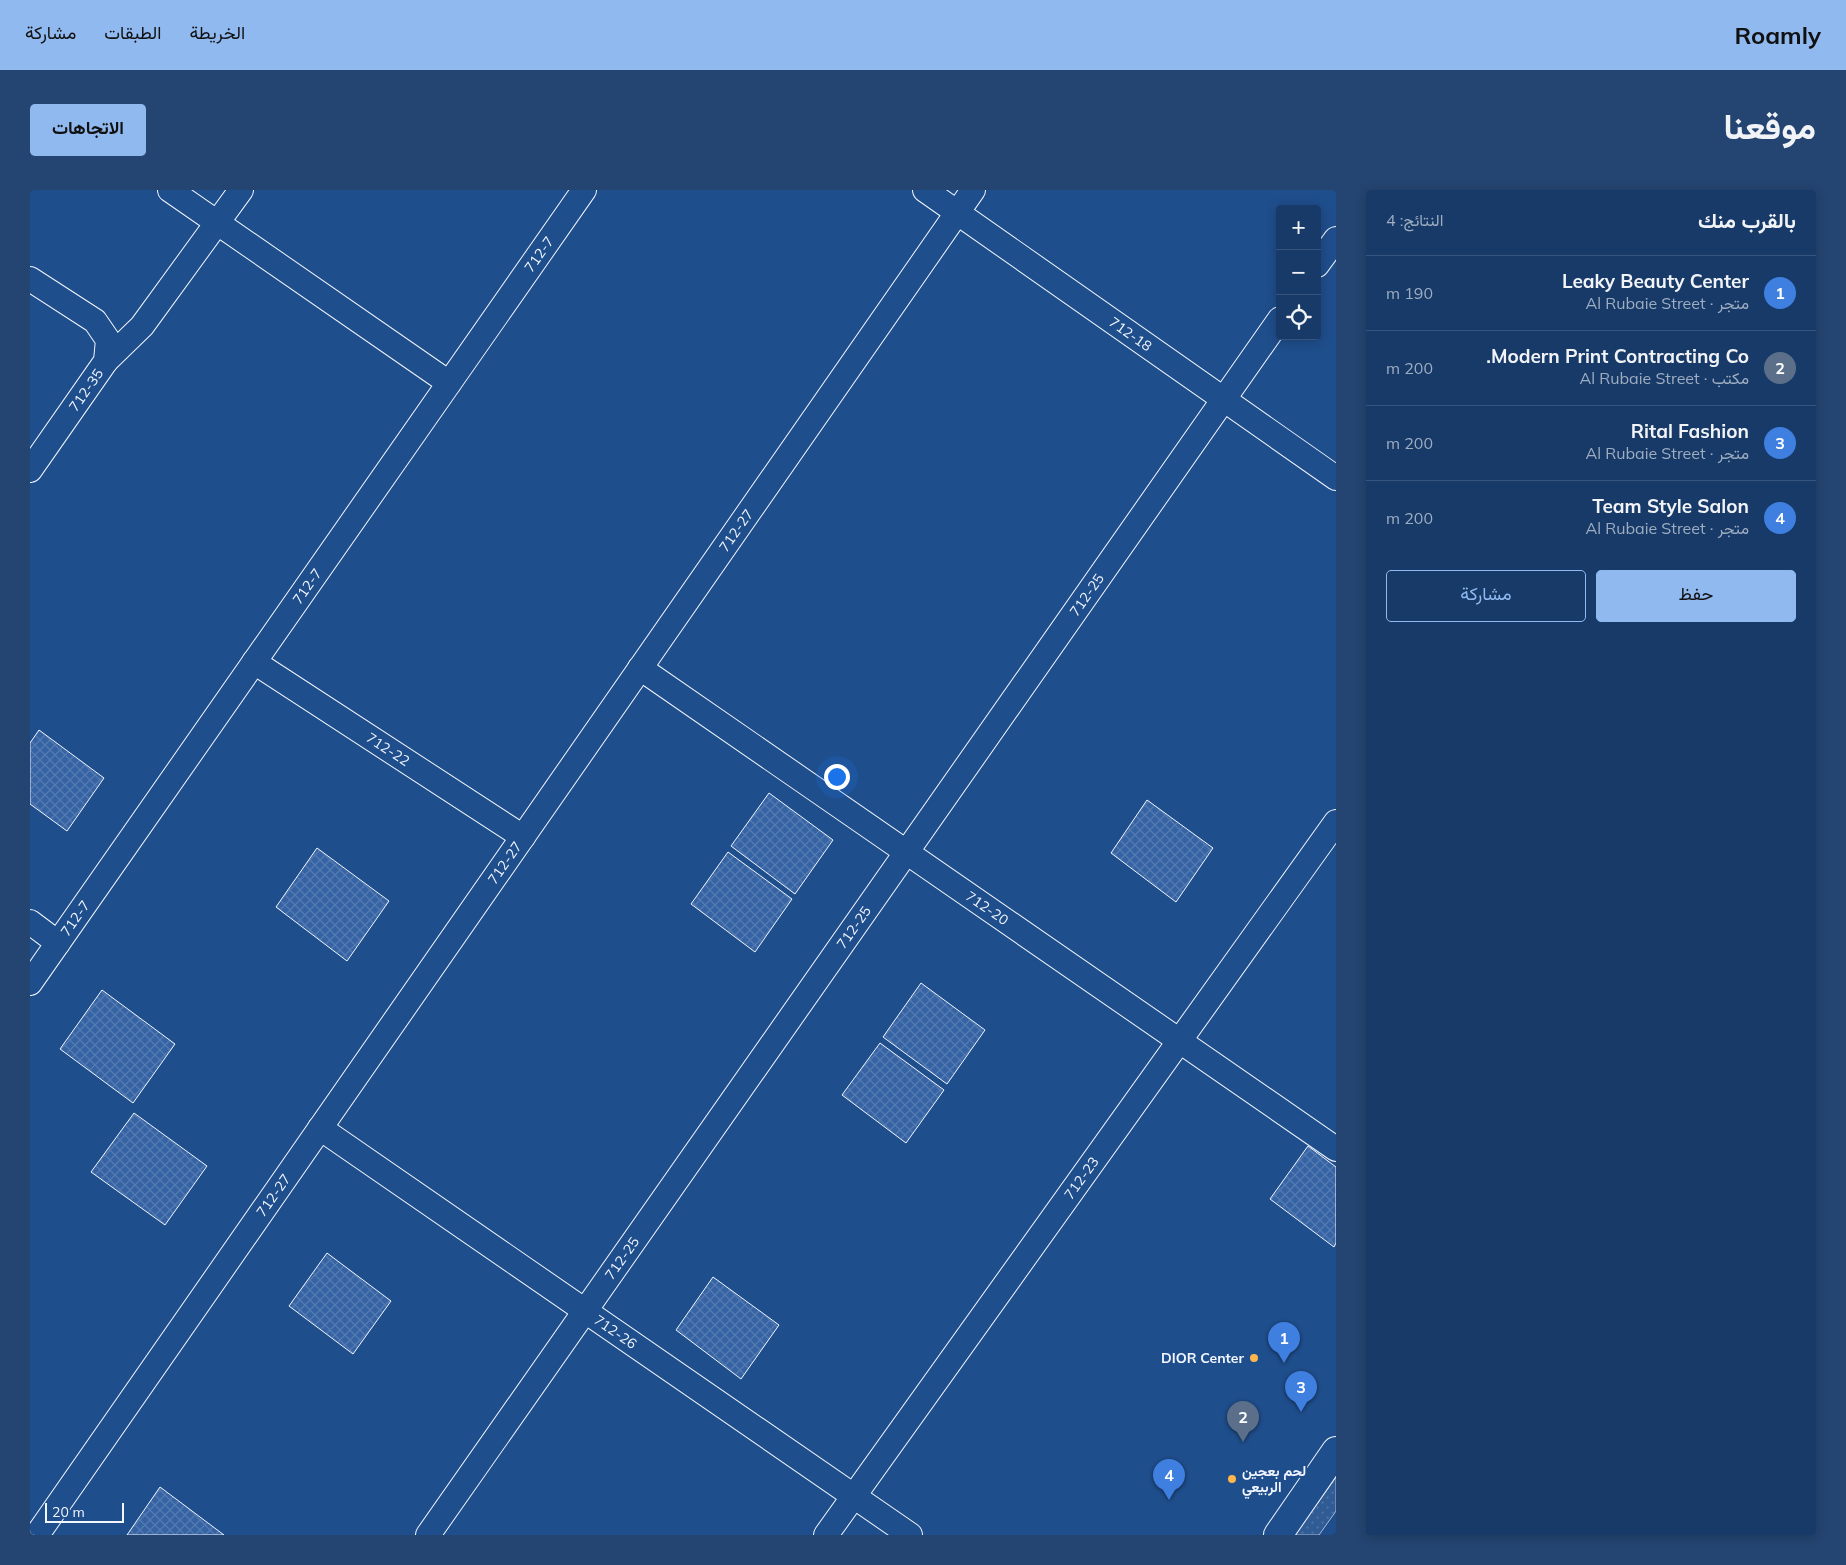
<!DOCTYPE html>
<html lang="ar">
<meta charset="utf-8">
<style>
body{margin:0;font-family:Mulish,Vazirmatn,sans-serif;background:#244571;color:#f1f3f6;direction:rtl}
.controls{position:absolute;right:15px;top:15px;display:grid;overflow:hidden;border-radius:5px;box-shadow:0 2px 12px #0003}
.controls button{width:45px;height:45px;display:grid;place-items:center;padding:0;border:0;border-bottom:1px solid #36547d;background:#173a69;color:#f1f3f6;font:25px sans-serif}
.scale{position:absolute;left:15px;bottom:12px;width:79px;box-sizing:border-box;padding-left:5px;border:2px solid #f2f6ff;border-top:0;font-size:14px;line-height:18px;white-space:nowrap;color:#f2f6ff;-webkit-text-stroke:4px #1f4e8c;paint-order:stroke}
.you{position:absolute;left:806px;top:586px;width:18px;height:18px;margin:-12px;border:4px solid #fff;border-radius:50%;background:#1a73e8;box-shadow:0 0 0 8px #1a73e833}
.badge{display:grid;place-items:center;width:32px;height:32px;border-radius:50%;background:#90b9f0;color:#fff;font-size:16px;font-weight:700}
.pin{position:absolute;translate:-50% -41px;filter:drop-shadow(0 1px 2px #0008)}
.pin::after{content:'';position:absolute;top:26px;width:18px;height:15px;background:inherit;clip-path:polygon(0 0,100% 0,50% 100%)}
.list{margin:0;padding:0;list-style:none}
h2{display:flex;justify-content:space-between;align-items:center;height:65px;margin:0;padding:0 20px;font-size:21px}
h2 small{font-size:16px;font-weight:400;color:#9eadc0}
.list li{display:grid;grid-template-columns:32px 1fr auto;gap:15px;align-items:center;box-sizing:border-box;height:75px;padding:0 20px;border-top:1px solid #36547d}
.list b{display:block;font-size:19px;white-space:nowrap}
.list p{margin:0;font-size:16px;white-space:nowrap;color:#9eadc0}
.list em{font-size:16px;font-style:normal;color:#9eadc0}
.actions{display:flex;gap:10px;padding:15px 20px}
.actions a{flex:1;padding:11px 0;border:1px solid #90b9f0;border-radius:5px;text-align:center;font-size:18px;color:#90b9f0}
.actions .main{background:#90b9f0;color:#111}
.icon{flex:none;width:28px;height:28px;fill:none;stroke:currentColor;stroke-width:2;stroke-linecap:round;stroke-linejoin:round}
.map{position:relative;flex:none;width:1306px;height:1345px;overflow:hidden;direction:ltr;border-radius:5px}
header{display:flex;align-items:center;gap:30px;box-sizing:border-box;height:70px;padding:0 25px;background:#90b9f0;color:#111}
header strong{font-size:24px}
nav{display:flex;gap:28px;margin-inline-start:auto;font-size:18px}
.intro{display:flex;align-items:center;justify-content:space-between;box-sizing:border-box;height:120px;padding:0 30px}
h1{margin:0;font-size:35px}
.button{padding:12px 22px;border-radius:5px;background:#90b9f0;color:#111;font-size:18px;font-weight:700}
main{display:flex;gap:30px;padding:0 30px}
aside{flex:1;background:#173a69;border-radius:5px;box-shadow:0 2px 12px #0003}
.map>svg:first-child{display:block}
.grass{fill:url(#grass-dots);stroke:#a8bbd7}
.building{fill:url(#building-cross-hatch);stroke:#f2f6ff}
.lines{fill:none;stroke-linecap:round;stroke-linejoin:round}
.minor-casing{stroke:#f2f6ff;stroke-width:26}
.tertiary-casing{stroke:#f2f6ff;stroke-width:30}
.minor{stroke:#1f4e8c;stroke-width:24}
.tertiary{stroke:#1f4e8c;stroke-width:28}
.poi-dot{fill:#ffb74d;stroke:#1f4e8c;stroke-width:2}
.labels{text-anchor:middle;stroke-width:4;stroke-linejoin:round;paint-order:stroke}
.street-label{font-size:14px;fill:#f2f6ff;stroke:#1f4e8c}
.poi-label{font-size:14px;font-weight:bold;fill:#f2f6ff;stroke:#1f4e8c;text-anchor:end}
</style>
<header>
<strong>Roamly</strong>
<nav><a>الخريطة</a><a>الطبقات</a><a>مشاركة</a></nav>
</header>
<div class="intro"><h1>موقعنا</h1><a class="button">الاتجاهات</a></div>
<main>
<aside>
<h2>بالقرب منك<small>النتائج: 4</small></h2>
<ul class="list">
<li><span class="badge" style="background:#3f7fe0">1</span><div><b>Leaky Beauty Center</b><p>متجر · Al Rubaie Street</p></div><em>190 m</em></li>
<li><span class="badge" style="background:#5c6f8a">2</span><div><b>Modern Print Contracting Co.</b><p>مكتب · Al Rubaie Street</p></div><em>200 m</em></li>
<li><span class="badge" style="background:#3f7fe0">3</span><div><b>Rital Fashion</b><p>متجر · Al Rubaie Street</p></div><em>200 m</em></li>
<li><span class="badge" style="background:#3f7fe0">4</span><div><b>Team Style Salon</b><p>متجر · Al Rubaie Street</p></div><em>200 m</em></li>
</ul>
<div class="actions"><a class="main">حفظ</a><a>مشاركة</a></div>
</aside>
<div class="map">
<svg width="1306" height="1345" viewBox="0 0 1306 1345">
<defs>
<pattern id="grass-dots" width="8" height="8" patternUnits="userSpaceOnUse" patternTransform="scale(1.25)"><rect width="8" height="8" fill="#305b95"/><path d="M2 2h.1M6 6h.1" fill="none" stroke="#4e73a5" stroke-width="1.8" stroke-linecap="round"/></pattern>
<pattern id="building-cross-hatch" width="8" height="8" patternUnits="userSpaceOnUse" patternTransform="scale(1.25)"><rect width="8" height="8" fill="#3563a3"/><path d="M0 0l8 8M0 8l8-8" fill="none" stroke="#537ab1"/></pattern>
</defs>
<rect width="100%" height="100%" fill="#1f4e8c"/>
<polygon class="grass" points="1306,1287 1306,1321 1289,1345 1265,1345"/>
<g class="building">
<polygon points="9,540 74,588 37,641 0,614 0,553"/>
<polygon points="739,603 803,650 765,704 701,656"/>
<polygon points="1117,610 1183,658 1146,712 1081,663"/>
<polygon points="287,658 359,711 317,771 246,717"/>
<polygon points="698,662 762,709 725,762 661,714"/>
<polygon points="891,793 955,840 917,894 853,847"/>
<polygon points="72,800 145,854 103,913 30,859"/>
<polygon points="850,853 914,900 876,953 812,905"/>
<polygon points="104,923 177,976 135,1035 61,982"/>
<polygon points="1278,956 1306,977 1306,1053 1304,1057 1240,1009"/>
<polygon points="297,1063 361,1111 323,1164 259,1116"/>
<polygon points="683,1087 749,1135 711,1189 646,1140"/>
<polygon points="130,1297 194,1345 97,1345"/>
</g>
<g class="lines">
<g class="minor-casing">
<g id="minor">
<polyline points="140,0 419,193"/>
<path id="s1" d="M895,0L1306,288"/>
<polyline points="1287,75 1306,49"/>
<polyline points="0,89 65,131 78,150 76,171 0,280"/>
<polyline points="76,171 112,136 211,0"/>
<path id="s2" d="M224,472L493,647"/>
<path id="s3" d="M610,478L1306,959"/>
<polyline points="0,732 28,753"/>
<path id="s4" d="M0,793L554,0"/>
<path id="s5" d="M290,938L880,1345"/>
<path id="s6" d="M7,1345L943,0"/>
<path id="s7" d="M398,1345L1250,129"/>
<path id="s8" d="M796,1345L1306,632"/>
</g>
</g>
<g class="tertiary-casing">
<polyline id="tertiary" points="1248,1345 1306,1261"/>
</g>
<use href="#minor" class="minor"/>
<use href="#tertiary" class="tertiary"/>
</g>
<g class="poi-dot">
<circle cx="1224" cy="1168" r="5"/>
<circle cx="1202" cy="1289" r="5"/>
</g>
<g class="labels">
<g class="street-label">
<text dy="5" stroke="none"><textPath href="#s4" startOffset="889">712-7</textPath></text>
<text dy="5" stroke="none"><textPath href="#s1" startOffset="251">712-18</textPath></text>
<text transform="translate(56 200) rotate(-55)" y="5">712-35</text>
<text dy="5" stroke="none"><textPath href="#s6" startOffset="1224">712-27</textPath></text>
<text dy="5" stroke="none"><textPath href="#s4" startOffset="484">712-7</textPath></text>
<text dy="5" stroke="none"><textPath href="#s7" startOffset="1148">712-25</textPath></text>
<text dy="5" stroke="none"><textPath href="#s2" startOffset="160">712-22</textPath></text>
<text dy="5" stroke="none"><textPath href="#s6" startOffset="819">712-27</textPath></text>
<text dy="5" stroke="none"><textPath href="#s3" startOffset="422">712-20</textPath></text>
<text dy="5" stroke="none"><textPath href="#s4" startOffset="79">712-7</textPath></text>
<text dy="5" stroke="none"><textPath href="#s7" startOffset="742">712-25</textPath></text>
<text dy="5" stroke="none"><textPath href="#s8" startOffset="439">712-23</textPath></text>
<text dy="5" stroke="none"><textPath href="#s6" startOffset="414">712-27</textPath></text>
<text dy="5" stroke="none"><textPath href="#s7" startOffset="338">712-25</textPath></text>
<text dy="5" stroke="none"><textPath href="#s5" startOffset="359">712-26</textPath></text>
</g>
<g class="poi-label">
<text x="1214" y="1173">DIOR Center</text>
<text x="1212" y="1286" text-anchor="start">لحم بعجين<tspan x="1212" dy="16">الربيعي</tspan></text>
</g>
</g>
</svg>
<div class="controls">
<button>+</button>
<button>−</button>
<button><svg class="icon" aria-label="locate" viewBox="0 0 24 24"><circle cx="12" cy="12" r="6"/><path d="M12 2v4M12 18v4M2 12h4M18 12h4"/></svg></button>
</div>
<div class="scale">20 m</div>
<div class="you"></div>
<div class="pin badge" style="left:1254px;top:1173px;background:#3f7fe0">1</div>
<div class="pin badge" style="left:1213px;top:1252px;background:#5c6f8a">2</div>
<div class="pin badge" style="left:1271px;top:1222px;background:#3f7fe0">3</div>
<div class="pin badge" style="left:1139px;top:1310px;background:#3f7fe0">4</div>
</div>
</main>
